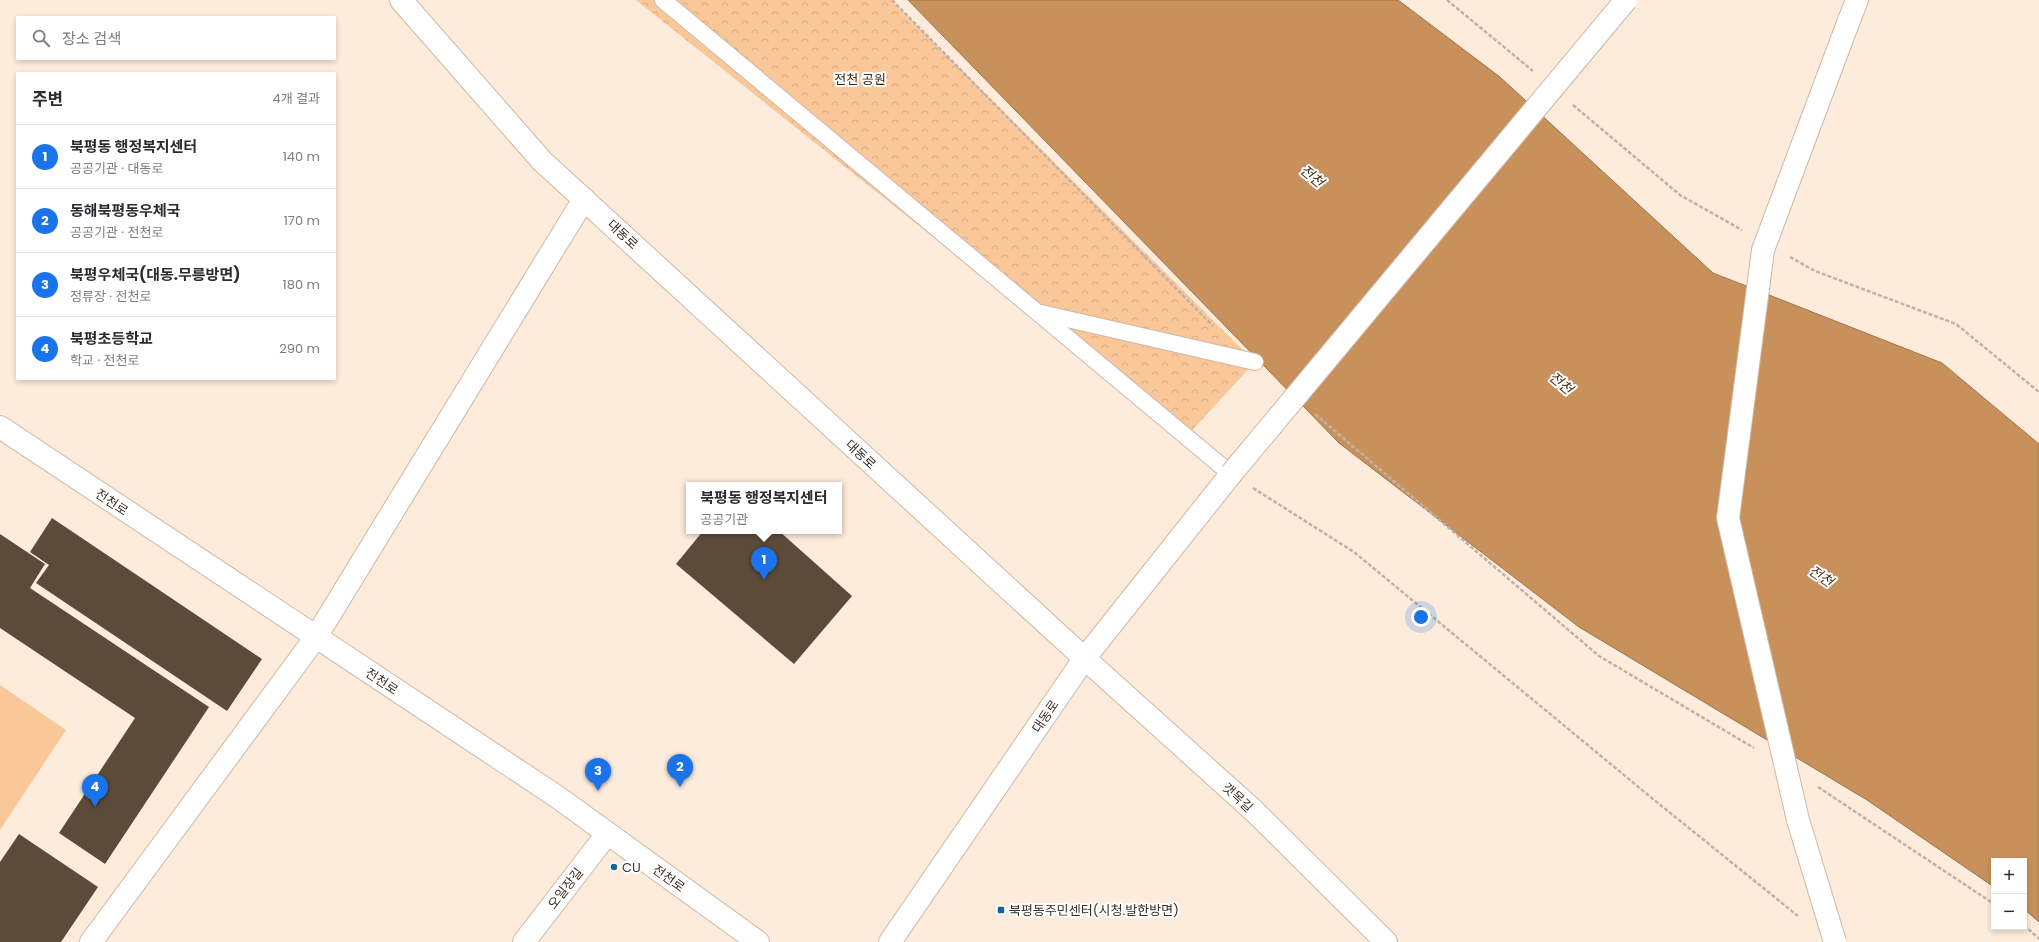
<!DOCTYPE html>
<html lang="ko">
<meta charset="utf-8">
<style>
body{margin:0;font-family:Poppins,"Noto Sans KR",sans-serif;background:#f2f2f3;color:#2b2b33}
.controls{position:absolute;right:12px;bottom:12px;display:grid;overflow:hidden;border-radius:0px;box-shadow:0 2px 6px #0003}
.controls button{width:36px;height:36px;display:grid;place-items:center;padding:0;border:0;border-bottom:1px solid #e1e1e2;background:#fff;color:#2b2b33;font:20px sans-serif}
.you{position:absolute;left:1421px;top:617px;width:14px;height:14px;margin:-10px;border:3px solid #fff;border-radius:50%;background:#1a73e8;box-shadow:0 0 0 6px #1a73e833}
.badge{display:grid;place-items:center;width:26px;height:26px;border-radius:50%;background:#1a73e8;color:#fff;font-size:13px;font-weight:700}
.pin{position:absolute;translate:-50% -33px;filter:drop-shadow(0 1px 2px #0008)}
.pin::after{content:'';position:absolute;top:21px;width:14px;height:12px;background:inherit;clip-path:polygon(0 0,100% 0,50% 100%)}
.popup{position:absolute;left:686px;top:482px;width:156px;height:52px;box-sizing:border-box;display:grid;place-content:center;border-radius:0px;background:#fff;filter:drop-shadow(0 1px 3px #0005);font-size:13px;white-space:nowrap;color:#7c7c81}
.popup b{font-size:15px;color:#2b2b33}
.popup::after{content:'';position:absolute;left:50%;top:100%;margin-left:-8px;border:8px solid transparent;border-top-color:#fff}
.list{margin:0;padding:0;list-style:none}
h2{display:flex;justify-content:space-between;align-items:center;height:52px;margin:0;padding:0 16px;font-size:17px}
h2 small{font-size:13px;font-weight:400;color:#7c7c81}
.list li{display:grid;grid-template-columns:26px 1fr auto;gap:12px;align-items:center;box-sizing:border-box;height:64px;padding:0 16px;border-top:1px solid #e1e1e2}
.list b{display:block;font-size:15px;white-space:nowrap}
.list p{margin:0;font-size:13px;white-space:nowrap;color:#7c7c81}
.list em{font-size:13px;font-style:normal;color:#7c7c81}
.icon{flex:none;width:22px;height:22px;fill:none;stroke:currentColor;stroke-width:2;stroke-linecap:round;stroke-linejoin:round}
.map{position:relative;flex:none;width:2039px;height:942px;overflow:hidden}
.search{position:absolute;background:#fff;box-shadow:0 2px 6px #0003;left:16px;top:16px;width:320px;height:44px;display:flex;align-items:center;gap:10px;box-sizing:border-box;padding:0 14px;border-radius:0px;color:#7c7c81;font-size:15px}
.panel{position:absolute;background:#fff;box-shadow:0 2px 6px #0003;left:16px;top:72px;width:320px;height:308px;border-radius:0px}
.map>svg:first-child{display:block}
.park{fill:url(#park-crowns)}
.garden{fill:#fac799}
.water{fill:#c8915b;stroke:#9d744c}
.building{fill:#5d4b3a}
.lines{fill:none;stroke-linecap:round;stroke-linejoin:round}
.lane-casing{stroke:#ceb8a5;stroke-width:18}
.street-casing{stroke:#ceb8a5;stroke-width:24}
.secondary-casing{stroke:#ceb8a5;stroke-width:24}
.path{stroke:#c1b2a4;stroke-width:2.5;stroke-dasharray:4 2;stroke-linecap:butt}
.lane{stroke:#fff;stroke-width:16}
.street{stroke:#fff;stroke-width:22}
.secondary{stroke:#fff;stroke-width:22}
.secondary-bridge-casing{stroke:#ceb8a5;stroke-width:24;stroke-linecap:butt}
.secondary-bridge{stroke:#fff;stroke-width:22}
.poi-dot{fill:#156294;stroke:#fff;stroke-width:1.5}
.labels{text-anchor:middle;stroke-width:4;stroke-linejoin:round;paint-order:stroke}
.park-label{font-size:13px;fill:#3b240c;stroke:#fff}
.street-label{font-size:13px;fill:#393029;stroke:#fff}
.poi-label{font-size:13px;fill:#393029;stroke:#fff;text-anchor:start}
.water-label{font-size:14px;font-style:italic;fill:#442c14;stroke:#fff}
</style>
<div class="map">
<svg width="2039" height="942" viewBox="0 0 2039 942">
<defs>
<pattern id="park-crowns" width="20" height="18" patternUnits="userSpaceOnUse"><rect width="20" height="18" fill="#fac799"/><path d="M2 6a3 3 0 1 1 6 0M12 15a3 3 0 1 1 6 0" fill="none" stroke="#d7ab84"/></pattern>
</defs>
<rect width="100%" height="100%" fill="#fdebdb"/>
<polygon class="park" points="636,0 891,0 1255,362 1185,438"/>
<polygon class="garden" points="0,685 66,730 0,830"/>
<polygon class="water" points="908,0 1398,0 1500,77 1713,273 1942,363 2039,444 2039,922 2024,909 2024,861 1994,861 1994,887 1867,800 1579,627 1339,443"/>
<g class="building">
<polygon points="52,518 262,659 227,711 36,583 49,565 30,552"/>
<polygon points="703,531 779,531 852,596 794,664 676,564"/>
<polygon points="0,534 45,564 30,588 209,707 105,864 59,833 135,718 0,628"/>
<polygon points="19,834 98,887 61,942 0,942 0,862"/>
</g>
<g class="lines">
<g class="lane-casing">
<g id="lane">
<polyline points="663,0 1231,474"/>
<polyline points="1041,313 1255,362"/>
</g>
</g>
<g class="street-casing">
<g id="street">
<polyline points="401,0 542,161 1072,647 1253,810 1386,942"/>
<polyline points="91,942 316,637 584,199"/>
<polyline points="524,942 607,834"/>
</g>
</g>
<g class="secondary-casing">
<g id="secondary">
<polyline points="1848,23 1857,0"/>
<polyline points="0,427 556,796 758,942"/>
<polyline points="890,942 1084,659 1231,474"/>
</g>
</g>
<g class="path">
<polyline points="892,0 1213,326"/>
<polyline points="1447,0 1533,71"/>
<polyline points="1573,105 1680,195 1742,230"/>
<polyline points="1790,257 1815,271 1956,324 2039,392"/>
<polyline points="1315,414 1599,656 1754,748"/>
<polyline points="1253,488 1354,552 1653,799 1798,916"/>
<polyline points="1818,787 1994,904"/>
<polyline points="2024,925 2039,939"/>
</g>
<use href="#lane" class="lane"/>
<use href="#street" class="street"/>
<use href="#secondary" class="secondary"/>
<g class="secondary-bridge-casing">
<g id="secondary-bridge">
<polyline points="1231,474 1626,0"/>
<polyline points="1835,942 1798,820 1728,518 1763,250 1848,23"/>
</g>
</g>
<use href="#secondary-bridge" class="secondary-bridge"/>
</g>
<g class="poi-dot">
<circle cx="614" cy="867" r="4"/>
<rect x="997" y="906" width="8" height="8" rx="2"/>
</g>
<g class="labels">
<g class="park-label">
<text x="860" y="84">전천 공원</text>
</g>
<g class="street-label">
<text transform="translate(623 234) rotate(43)" y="5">대동로</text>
<text transform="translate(861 454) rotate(43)" y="5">대동로</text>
<text transform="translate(112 502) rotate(34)" y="5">전천로</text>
<text transform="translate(382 681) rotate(34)" y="5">전천로</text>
<text transform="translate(1045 716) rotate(-56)" y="5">대동로</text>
<text transform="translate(1238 797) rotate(43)" y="5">갯목길</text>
<text transform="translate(669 878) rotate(36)" y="5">전천로</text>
<text transform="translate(565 888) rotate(-52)" y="5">오일장길</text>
</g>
<g class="poi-label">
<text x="622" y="872">CU</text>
<text x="1009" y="915">북평동주민센터(시청.발한방면)</text>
</g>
<g class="water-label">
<text transform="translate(1312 176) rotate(40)" y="5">전천</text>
<text transform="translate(1561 383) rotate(40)" y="5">전천</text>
<text transform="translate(1821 576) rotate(35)" y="5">전천</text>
</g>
</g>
</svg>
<div class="controls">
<button>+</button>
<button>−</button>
</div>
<div class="you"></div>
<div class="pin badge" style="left:764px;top:580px">1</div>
<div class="popup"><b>북평동 행정복지센터</b>공공기관</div>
<div class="pin badge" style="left:680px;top:787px">2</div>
<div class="pin badge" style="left:598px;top:791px">3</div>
<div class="pin badge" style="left:95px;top:807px">4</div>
<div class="search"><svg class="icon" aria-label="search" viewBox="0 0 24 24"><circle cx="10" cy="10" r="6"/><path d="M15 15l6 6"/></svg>장소 검색</div>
<section class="panel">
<h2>주변<small>4개 결과</small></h2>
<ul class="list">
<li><span class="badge">1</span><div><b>북평동 행정복지센터</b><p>공공기관 · 대동로</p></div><em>140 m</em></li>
<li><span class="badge">2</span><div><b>동해북평동우체국</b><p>공공기관 · 전천로</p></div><em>170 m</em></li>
<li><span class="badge">3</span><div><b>북평우체국(대동.무릉방면)</b><p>정류장 · 전천로</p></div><em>180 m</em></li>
<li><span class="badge">4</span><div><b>북평초등학교</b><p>학교 · 전천로</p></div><em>290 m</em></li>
</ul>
</section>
</div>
